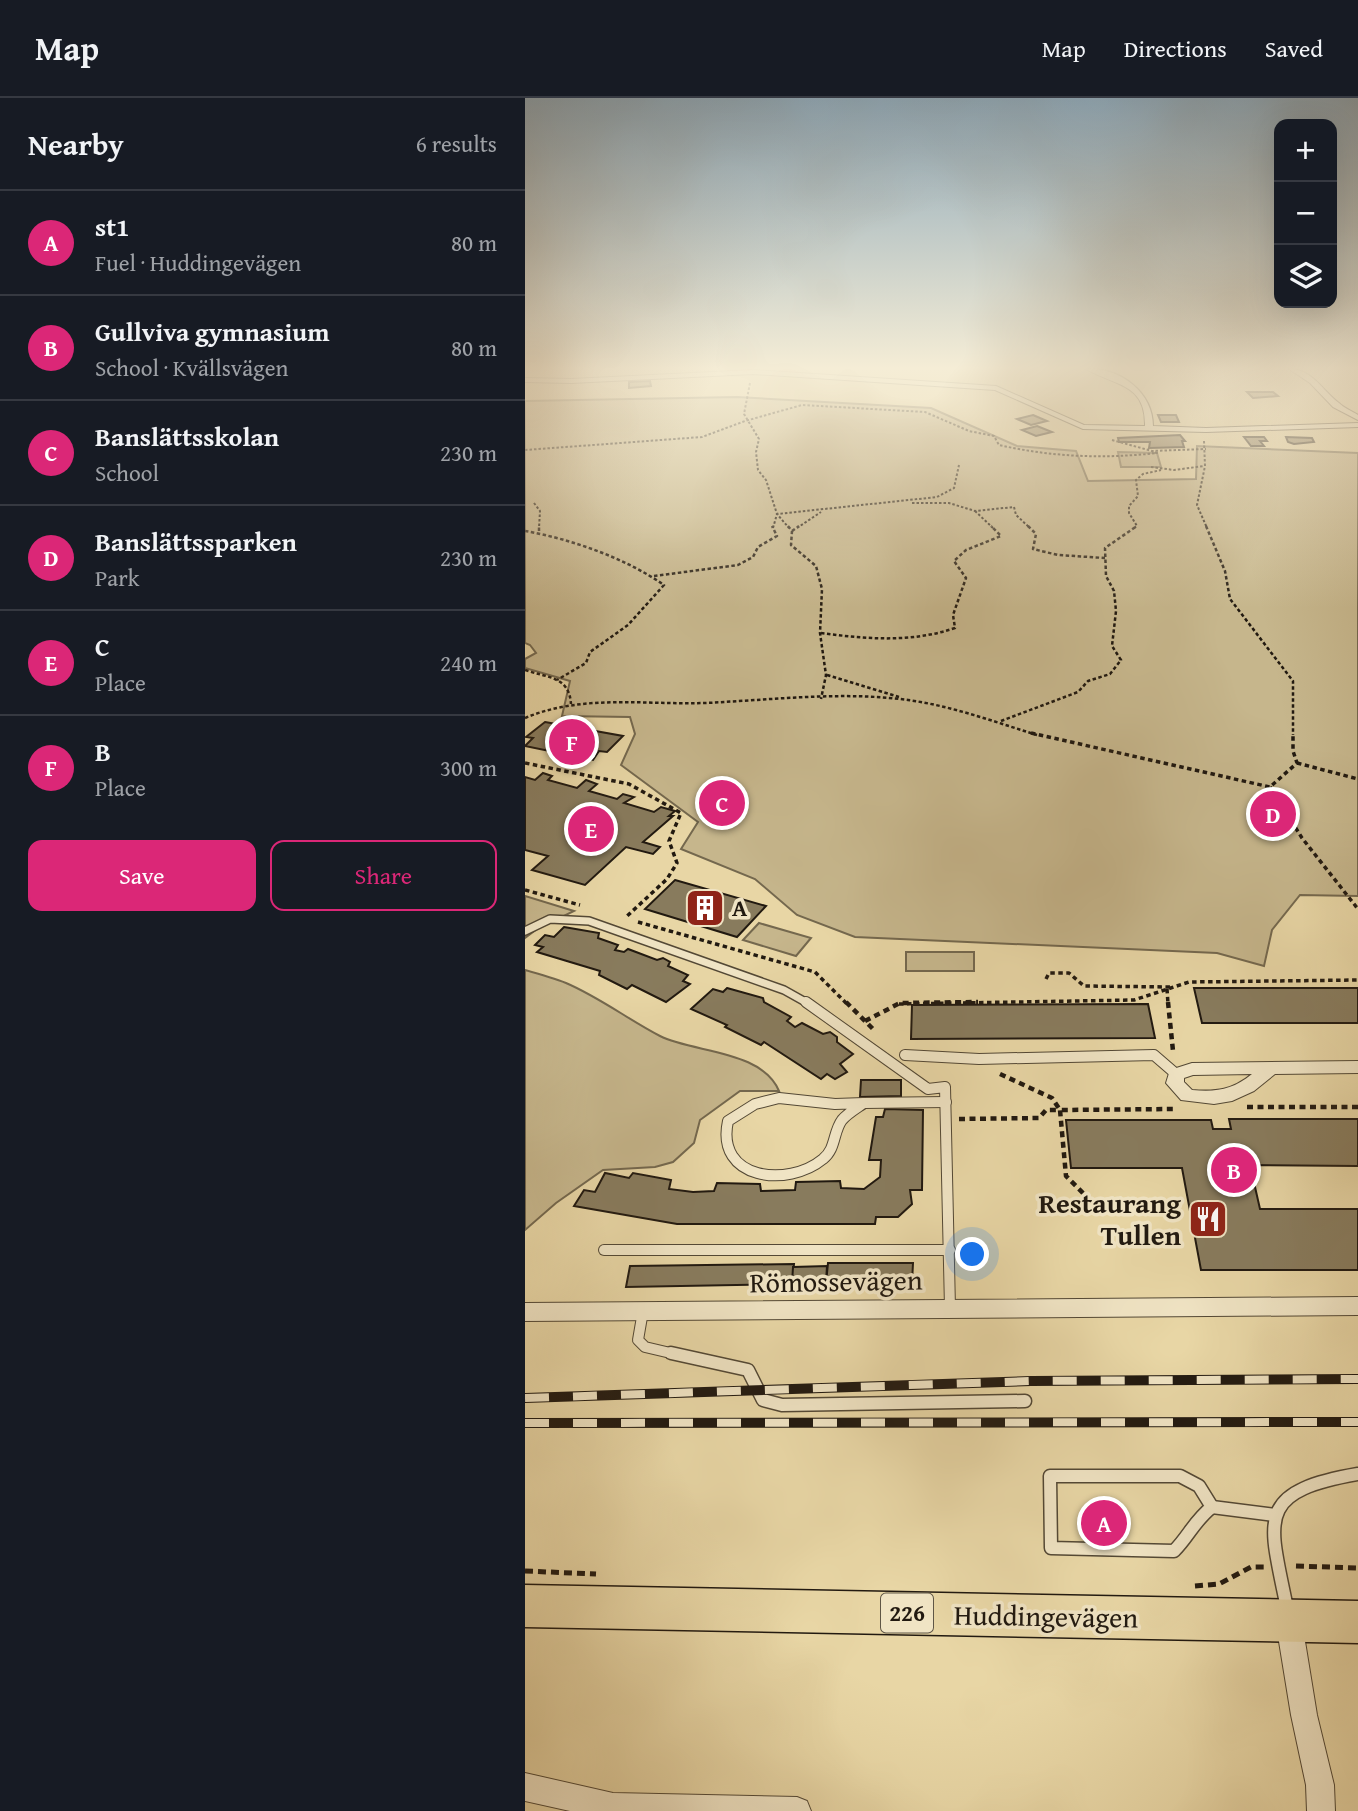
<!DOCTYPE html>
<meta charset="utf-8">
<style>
body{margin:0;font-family:"Gentium Book Plus",serif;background:#20242c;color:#f1f3f6}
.controls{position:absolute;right:21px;top:21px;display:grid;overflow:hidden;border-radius:14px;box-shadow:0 7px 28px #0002}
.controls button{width:63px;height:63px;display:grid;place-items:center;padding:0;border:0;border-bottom:2px solid #363941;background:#171b24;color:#f1f3f6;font:35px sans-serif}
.you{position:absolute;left:448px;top:1157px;width:24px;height:24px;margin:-18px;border:5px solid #fff;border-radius:50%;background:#1a73e8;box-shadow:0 0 0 10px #1a73e833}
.badge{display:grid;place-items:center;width:46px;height:46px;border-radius:50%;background:#db2777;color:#fff;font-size:23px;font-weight:700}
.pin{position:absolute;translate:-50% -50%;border:4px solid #fff;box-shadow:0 2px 7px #0006}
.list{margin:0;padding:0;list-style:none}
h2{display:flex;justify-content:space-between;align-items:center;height:91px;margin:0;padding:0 28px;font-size:30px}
h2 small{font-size:23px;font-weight:400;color:#9ea1a6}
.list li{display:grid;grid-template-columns:46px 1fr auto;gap:21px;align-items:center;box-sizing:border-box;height:105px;padding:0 28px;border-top:2px solid #363941}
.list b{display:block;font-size:26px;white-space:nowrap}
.list p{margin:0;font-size:23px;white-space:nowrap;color:#9ea1a6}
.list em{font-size:23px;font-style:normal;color:#9ea1a6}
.actions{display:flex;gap:14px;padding:21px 28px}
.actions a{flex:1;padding:16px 0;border:2px solid #db2777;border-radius:14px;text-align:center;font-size:24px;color:#db2777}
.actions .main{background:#db2777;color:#fff}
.icon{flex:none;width:38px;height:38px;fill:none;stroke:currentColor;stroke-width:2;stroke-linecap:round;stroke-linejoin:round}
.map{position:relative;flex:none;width:833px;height:1713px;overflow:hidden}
header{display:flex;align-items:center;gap:42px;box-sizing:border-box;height:98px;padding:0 35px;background:#171b24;border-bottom:2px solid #363941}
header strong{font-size:33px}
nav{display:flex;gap:38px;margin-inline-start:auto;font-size:24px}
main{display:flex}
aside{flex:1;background:#171b24}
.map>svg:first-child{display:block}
.green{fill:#c6b68c;stroke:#74684e;stroke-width:2}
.building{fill:#887b5d;stroke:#211910;stroke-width:2}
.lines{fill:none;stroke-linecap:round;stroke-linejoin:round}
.service-far2-casing{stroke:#534835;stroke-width:10}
.service-far1-casing{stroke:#534835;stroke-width:12}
.service-casing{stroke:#534835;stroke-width:15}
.minor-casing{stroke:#534835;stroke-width:2}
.primary-casing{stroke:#211910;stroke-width:3}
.path-far4{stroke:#211910;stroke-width:2;stroke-dasharray:2.5 2;stroke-linecap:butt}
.path-far3{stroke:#211910;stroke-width:2.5;stroke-dasharray:3.5 2.5;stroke-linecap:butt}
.path-far2{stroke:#211910;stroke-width:3.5;stroke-dasharray:4.5 3.5;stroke-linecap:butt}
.path-far1{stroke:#211910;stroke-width:4.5;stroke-dasharray:6 4.5;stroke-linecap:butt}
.path{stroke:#211910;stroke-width:5;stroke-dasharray:8 5;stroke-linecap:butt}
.service-far2{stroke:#f0e4c4;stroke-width:7}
.service-far1{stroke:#f0e4c4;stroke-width:10}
.service{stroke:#f0e4c4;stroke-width:12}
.minor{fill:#f0e4c4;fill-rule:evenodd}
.primary{fill:#e8d6a5;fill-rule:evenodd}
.rail-casing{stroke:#211910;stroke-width:10}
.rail{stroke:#f0e4c4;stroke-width:8;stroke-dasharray:24;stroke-linecap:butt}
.labels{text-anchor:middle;stroke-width:7;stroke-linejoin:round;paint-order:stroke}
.shield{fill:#f0e4c4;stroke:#5f5646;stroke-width:2}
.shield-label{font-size:23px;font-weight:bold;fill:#211910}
.poi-label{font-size:24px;font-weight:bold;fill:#211910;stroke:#f0e4c4;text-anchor:start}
.near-poi-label{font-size:28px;font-weight:bold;fill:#211910;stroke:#f0e4c4;text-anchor:end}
.near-street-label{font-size:28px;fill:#211910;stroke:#f0e4c4}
</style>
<header>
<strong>Map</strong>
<nav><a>Map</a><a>Directions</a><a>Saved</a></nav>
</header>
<main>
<aside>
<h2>Nearby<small>6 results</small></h2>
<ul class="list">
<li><span class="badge">A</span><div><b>st1</b><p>Fuel · Huddingevägen</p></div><em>80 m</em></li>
<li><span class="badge">B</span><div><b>Gullviva gymnasium</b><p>School · Kvällsvägen</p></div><em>80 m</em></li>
<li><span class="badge">C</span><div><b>Banslättsskolan</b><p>School</p></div><em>230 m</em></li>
<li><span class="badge">D</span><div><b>Banslättssparken</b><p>Park</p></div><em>230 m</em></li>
<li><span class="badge">E</span><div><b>C</b><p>Place</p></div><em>240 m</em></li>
<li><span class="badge">F</span><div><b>B</b><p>Place</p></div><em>300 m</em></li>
</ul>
<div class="actions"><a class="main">Save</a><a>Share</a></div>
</aside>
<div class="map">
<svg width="833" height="1713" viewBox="0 0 833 1713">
<rect width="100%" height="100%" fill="#e8d6a5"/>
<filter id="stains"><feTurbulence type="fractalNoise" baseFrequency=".00286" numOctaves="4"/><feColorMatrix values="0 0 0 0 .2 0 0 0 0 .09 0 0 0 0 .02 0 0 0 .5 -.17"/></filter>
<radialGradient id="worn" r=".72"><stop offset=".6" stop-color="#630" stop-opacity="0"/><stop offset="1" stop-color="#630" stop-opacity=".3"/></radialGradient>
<g class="green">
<polygon points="212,299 406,310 492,348 551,353 563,383 671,381 672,348 833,355 833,798 775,797 747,832 739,868 692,855 330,839 272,817 230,781 156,751 173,724 96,667 110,636 105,619 37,618 45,583 0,570 0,561 11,555 5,547 0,545 0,303"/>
<polygon points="593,354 632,355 636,369 596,369"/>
<polygon points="0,798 49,813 12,831 0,840"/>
<polygon points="234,825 286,840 271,858 218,842"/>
<rect x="381" y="854" width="68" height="19"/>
<path d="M0,872C14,876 28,880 41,885C74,899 104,922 135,938C169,955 237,952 254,993H215L175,1022L169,1045L148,1064L130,1069L78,1072L31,1105L0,1132Z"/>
</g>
<g class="building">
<polygon points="125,283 126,288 104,290 104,284"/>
<polygon points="722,294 748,294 753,298 728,300"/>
<polygon points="508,317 522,323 506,327 492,321"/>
<polygon points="633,317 651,317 654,324 636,324"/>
<polygon points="512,328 527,334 511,338 497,332"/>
<polygon points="655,337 660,343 657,343 659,349 624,350 625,344 594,344 593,340"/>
<polygon points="719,339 739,339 742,343 735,343 739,348 726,348"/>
<polygon points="761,339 787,340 789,344 769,346 763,344"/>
<polygon points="20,624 98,638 82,654 74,653 68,662 0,648 8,640 1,639"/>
<polygon points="18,675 27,678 23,682 52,690 61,682 72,686 64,693 92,701 98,696 109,699 99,705 129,714 136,709 150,713 144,718 148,718 118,744 135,749 128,756 101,749 60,787 7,772 23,758 0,752 0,679 10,682"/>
<polygon points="150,782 241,808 212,839 120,811"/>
<polygon points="39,829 74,835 73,840 93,847 90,852 99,854 103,851 132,862 138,860 145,864 143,868 163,877 158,883 165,886 141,904 107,887 102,891 74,877 75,873 12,854 18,849 10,847 20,837 29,839"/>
<polygon points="202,890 238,900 239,904 266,919 262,923 270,929 277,925 298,936 305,934 312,939 312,944 328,956 315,966 322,974 310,981 302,976 296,981 239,944 236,947 200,929 202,927 166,911 188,891 198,894"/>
<polygon points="669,890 833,890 833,925 677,925"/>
<polygon points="623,906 630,940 386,941 387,907"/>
<polygon points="336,982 376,982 376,998 335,999"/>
<polygon points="360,1011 398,1012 397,1092 385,1092 387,1106 373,1119 351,1119 350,1126 152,1126 49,1108 59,1092 70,1094 80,1075 104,1080 108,1075 146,1082 144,1091 168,1094 189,1093 192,1085 235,1086 236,1093 270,1092 271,1084 315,1083 316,1090 339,1091 355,1079 356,1062 344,1062 351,1019 358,1019"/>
<polygon points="704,1021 833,1021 833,1068 725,1067 735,1111 833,1111 833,1172 676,1172 657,1070 546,1070 541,1022 686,1022 688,1031 706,1031"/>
<polygon points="303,1165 388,1165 387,1185 301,1185"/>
<polygon points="269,1166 267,1186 101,1189 105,1168"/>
<polygon points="302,1168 301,1185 267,1186 268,1169"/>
</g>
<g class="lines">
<g class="service-far2-casing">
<polyline id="service-far2" points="0,833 25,821 64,823 259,892 284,906"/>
</g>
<g class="service-far1-casing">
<g id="service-far1">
<polyline points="281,904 403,991 420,989 425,1210"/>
<polyline points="380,957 454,961 629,957 651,976"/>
<path d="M254,1000L310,1006L339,1005C332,1010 323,1015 317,1022C308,1034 311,1051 298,1061C263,1090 190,1082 203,1023L230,1006Z"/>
<polyline points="339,1005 421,1004"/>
<polyline points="79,1152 425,1152"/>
<polyline points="118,1213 113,1242 120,1249 154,1257"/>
</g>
</g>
<g class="service-casing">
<g id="service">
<polyline points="146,1255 223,1272 238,1302 257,1307 500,1303"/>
<path d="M525,1378H655L674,1388L687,1409C669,1423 664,1438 649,1453L526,1450Z"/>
<polyline points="687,1409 750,1417"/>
<path d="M762,1510C744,1421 729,1394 833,1376"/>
</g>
</g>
<g class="minor-casing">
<g id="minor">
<path d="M561,271C595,269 628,294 628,328L681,330L833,325V329L681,334L558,331L470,292L228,276L46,285L0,284V280L46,281L228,272L471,288L559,327L620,328C621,285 590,288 561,271Z"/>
<path d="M764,271C786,270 798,293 814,305C819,310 827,313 833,317V322L808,309L785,285Z"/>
<path d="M833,963V975L750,976L729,993L707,1003L689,1006L656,1002L641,985L645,972L667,965ZM727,976C707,992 692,994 667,992L659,984V980L668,977Z"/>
<polygon points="833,1199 833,1217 0,1223 0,1205"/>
<polygon points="764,1512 773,1516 777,1525 792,1617 809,1687 810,1713 782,1713 781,1687 766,1617 751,1525 755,1516"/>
<polygon points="0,1675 88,1695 272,1699 282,1703 286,1713 45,1713 0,1703"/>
</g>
</g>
<g class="primary-casing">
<polygon id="primary" points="0,1487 833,1503 833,1545 0,1529"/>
</g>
<g class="path-far4">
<polyline points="225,285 219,316 234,341 231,354 233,372 241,382 252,416 264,430"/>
<polyline points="587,342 627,353 681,351"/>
<polyline points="679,343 680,368 672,407 682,430"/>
<path d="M0,352L177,339L220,323L277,307L400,314L444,333L469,338L474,347C527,359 578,361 632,355L627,353"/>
<polyline points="626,369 649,372 679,368"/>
<polyline points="9,405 15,413 14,430"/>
<polyline points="387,405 424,405 450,413 489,409 491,417 505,430"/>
<polyline points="450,413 468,430"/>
<polyline points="248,430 252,416 412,399 429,390 434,367"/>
<polyline points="272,430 296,414"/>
<polyline points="609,430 612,428 604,415 604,408 613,398 611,382 618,376 636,372"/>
</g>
<g class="path-far3">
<polyline points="263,428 267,433 266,447 291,468 297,491 295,535 301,577 296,601"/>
<polyline points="503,428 511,436 508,451 533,457 580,460"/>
<polyline points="681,428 700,473 705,501 768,583 768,637"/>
<path d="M0,433C46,441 100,460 139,487L103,527L65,554L61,565L32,582"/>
<polyline points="14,433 14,428"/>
<polyline points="267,433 274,428"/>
<polyline points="129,478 213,467 228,459 233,449 252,438 247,428"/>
<path d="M296,535C341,541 386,545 430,530L428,517L441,480L429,463L441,452L476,438L466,428"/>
<path d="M0,572C23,580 44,578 46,606"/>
<polyline points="302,577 374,599"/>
<path d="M0,620C57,596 119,607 180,605C246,602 317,593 383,602C427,608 470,624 512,637"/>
<polyline points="476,623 553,594 563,583 585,576 596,562 587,548 591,513 589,493 581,478 580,450 612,428"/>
</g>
<g class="path-far2">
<polyline points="506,635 745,689 772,665 768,653 768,635"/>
<polyline points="0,665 104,686 156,715 144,743 152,765 142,781 100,820"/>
<polyline points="772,665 833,681"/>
<polyline points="745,689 777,740 833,811"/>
<polyline points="0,792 55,807"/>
<polyline points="113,824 290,874 322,906"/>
<polyline points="521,881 524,875 544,875 559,888 646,889"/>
<polyline points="642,891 643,906"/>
<polyline points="374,906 609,902 664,884 833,882"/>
</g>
<g class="path-far1">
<polyline points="321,904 348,931"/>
<polyline points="643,904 648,953"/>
<polyline points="340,923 375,905 453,904"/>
<polyline points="475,976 527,1000 535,1012 651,1011"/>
<polyline points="722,1009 833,1009"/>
<polyline points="434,1021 514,1020 521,1012 535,1012 541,1078 568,1105"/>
</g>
<g class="path">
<polyline points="771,1468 833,1470"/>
<polyline points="0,1473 71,1476"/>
<polyline points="670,1488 694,1486 726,1469 739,1469"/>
</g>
<use href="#service-far2" class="service-far2"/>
<use href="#service-far1" class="service-far1"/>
<use href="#service" class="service"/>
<use href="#minor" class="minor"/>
<use href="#primary" class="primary"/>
<g class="rail-casing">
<g id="rail">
<polyline points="0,1300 506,1283 833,1281"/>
<polyline points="0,1325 833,1324"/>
</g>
</g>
<use href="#rail" class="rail"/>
</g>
<linearGradient id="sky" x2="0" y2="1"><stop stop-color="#8da8b9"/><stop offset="0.53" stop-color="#f5edd6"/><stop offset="1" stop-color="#f5edd6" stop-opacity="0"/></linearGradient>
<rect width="833" height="510" fill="url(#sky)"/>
<defs>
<g id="building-square" transform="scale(2.0125)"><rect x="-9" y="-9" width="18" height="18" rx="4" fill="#8f2418" stroke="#f0e4c4"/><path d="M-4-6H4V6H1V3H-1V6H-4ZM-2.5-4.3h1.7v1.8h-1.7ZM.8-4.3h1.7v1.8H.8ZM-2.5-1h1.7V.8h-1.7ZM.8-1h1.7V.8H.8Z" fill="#fff"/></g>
<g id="restaurant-square" transform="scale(2.0125)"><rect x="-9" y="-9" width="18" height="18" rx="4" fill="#8f2418" stroke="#f0e4c4"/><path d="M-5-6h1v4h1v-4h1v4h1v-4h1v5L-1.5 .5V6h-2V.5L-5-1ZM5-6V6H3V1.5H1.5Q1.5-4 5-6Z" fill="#fff"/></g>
</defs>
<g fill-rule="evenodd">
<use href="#building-square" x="180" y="810"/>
<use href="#restaurant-square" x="683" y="1121"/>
</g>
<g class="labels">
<rect class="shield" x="356" y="1495.5" width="52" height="39" rx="5"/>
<g class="shield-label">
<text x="382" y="1523">226</text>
</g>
<g class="poi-label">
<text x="207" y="818">A</text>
</g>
<g class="near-poi-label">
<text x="656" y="1115">Restaurang<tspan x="656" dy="32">Tullen</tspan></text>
</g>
<g class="near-street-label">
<text transform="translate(311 1183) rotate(-1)" y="10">Römossevägen</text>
<text transform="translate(521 1518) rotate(1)" y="10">Huddingevägen</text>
</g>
</g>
<rect width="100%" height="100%" filter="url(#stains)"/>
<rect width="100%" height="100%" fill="url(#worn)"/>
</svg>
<div class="controls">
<button>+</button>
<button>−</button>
<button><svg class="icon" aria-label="layers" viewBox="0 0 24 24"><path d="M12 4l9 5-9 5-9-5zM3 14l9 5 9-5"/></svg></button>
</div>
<div class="you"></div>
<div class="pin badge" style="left:579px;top:1425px">A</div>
<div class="pin badge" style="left:709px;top:1072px">B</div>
<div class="pin badge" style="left:197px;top:705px">C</div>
<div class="pin badge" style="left:748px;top:716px">D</div>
<div class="pin badge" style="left:66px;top:731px">E</div>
<div class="pin badge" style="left:47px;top:644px">F</div>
</div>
</main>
